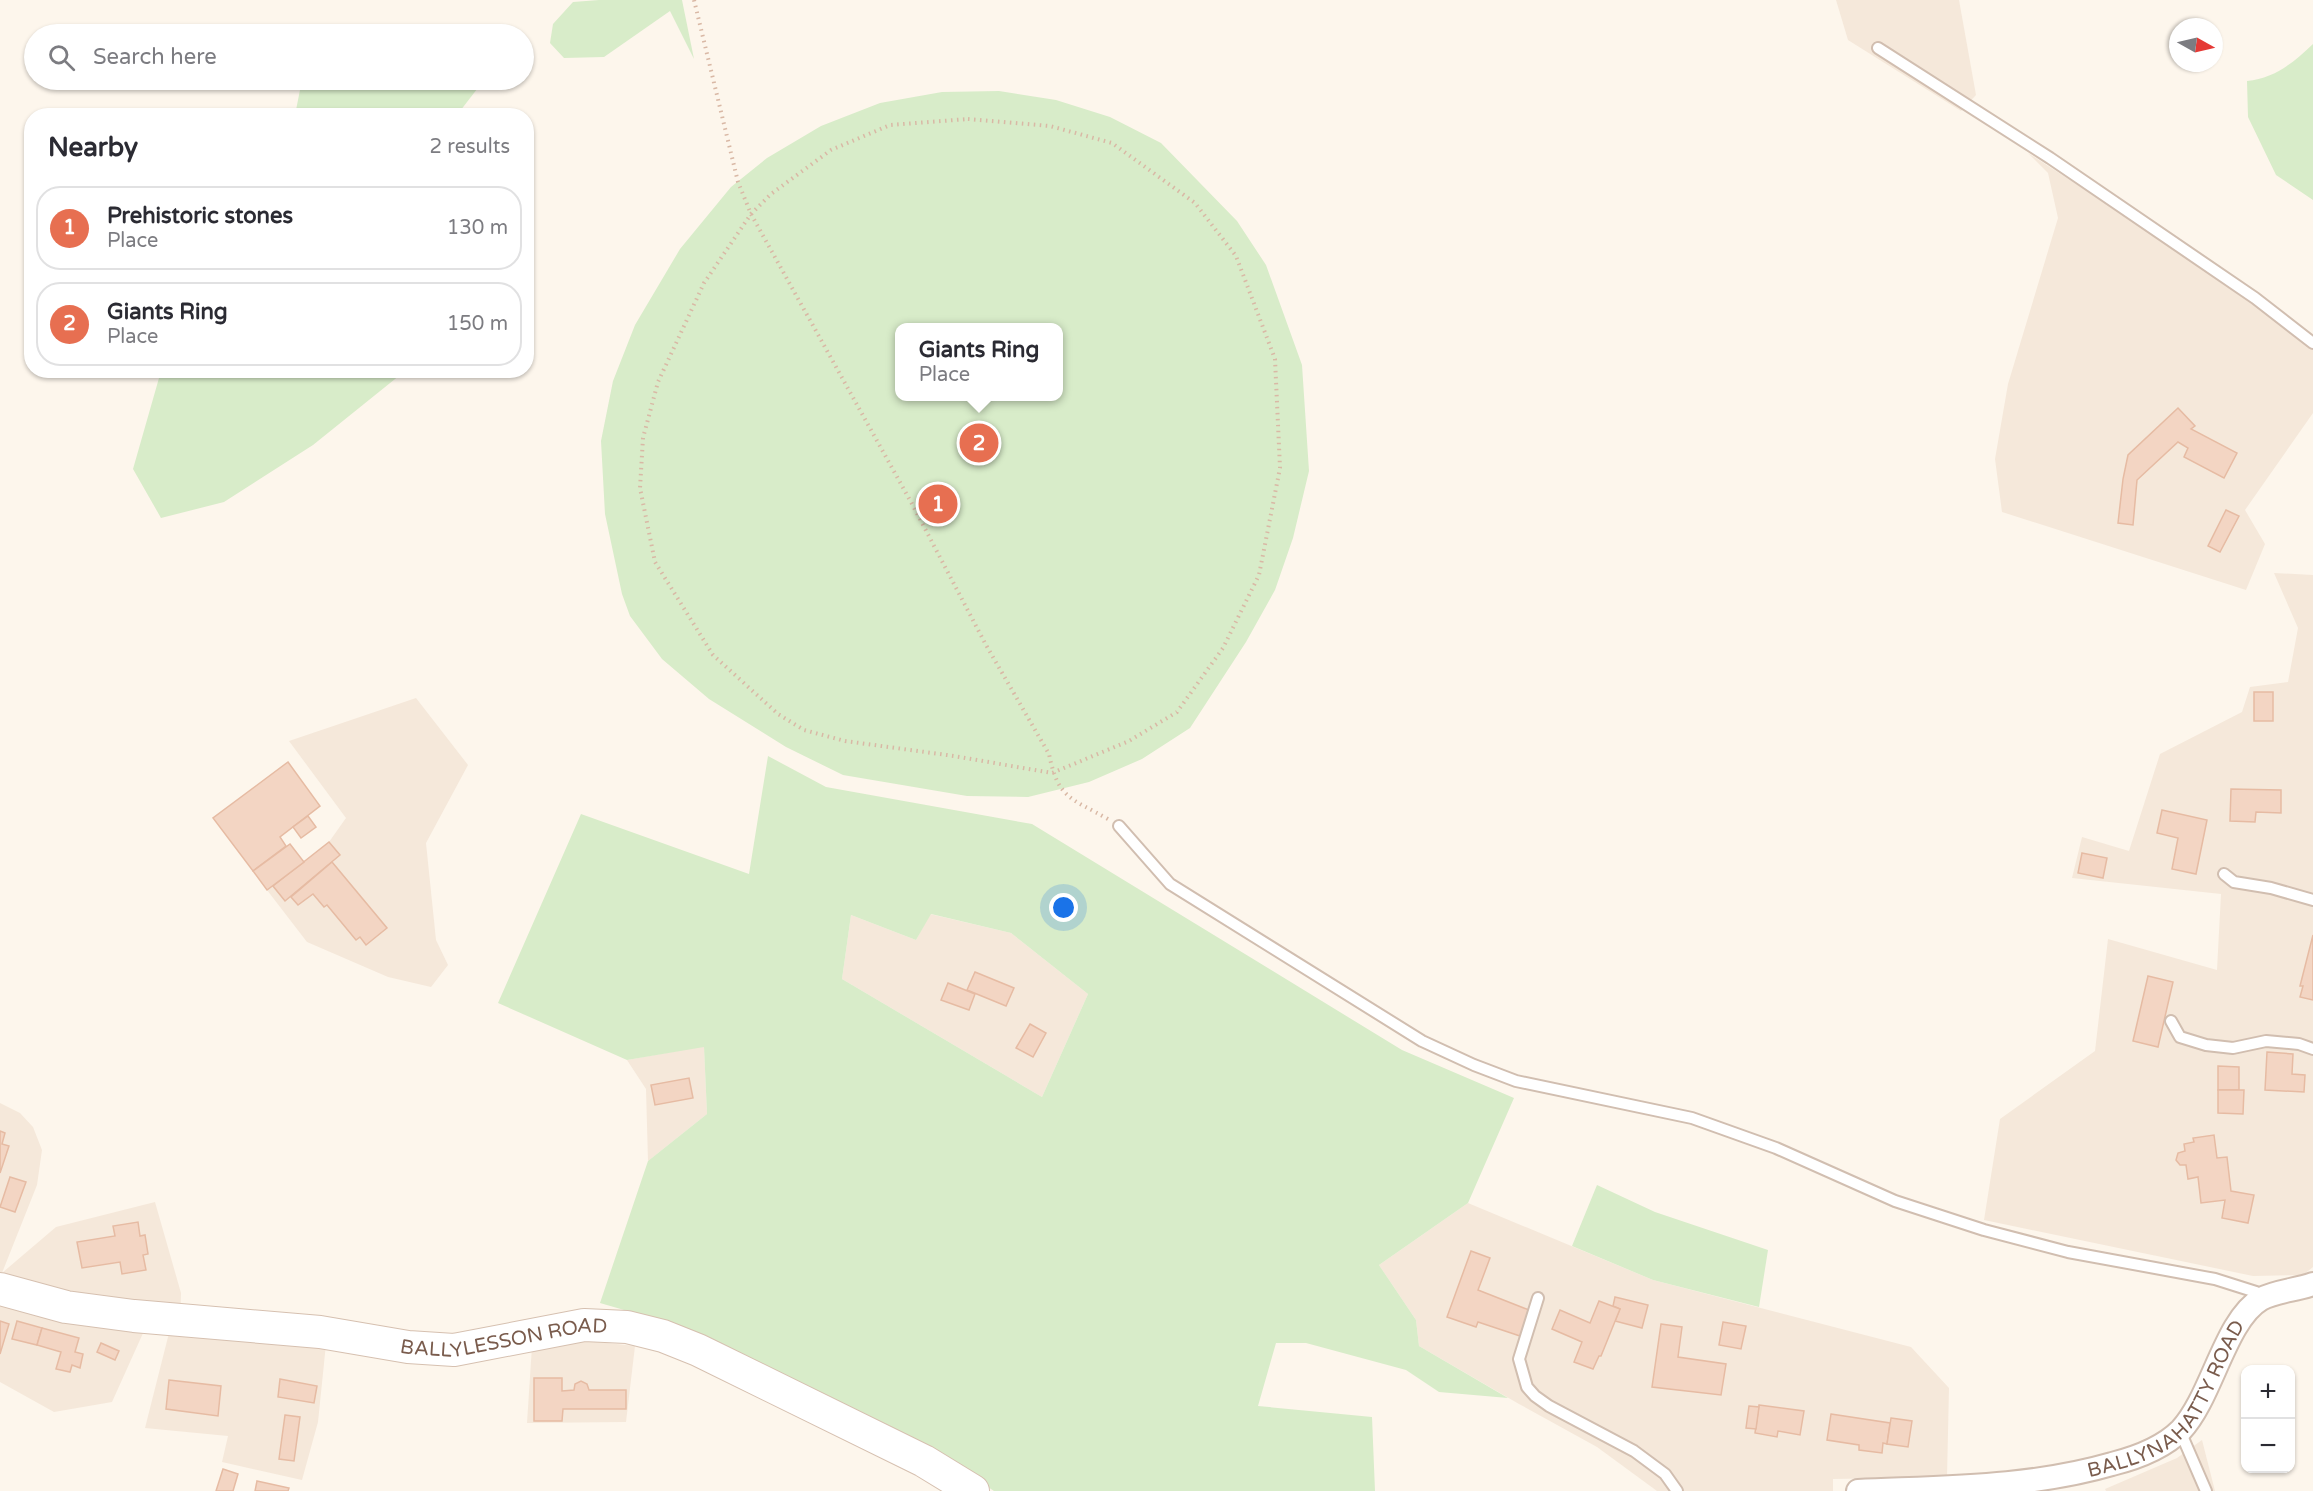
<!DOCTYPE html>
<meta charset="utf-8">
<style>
body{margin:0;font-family:"Varela Round",sans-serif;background:#f7f7f7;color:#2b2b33}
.controls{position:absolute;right:18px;bottom:18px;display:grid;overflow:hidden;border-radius:12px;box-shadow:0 2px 4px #0004}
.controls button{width:54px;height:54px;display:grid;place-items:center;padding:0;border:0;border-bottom:2px solid #e1e1e2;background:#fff;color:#2b2b33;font:30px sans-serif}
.compass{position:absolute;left:2169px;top:18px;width:54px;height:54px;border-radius:50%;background:#fff;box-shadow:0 2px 4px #0004;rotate:98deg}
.you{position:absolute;left:1064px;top:908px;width:21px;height:21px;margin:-15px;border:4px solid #fff;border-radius:50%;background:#1a73e8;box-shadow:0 0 0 9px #1a73e833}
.badge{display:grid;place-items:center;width:39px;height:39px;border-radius:50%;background:#e76f51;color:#fff;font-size:20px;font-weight:700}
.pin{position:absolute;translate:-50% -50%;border:3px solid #fff;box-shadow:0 2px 6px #0006}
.popup{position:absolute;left:895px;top:323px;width:168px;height:78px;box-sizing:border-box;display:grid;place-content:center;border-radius:12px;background:#fff;filter:drop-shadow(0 2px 4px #0005);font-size:20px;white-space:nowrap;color:#7c7c81}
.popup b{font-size:22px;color:#2b2b33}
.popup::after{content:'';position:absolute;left:50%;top:100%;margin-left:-12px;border:12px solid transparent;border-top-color:#fff}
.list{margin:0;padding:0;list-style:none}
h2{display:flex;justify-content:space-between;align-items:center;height:78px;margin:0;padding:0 24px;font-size:26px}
h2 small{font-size:20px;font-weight:400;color:#7c7c81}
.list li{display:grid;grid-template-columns:39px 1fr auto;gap:18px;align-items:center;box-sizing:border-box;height:84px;margin:0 12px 12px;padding:0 12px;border:2px solid #e1e1e2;border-radius:24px}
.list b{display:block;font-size:22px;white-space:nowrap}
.list p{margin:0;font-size:20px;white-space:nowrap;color:#7c7c81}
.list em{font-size:20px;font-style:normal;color:#7c7c81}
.icon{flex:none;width:33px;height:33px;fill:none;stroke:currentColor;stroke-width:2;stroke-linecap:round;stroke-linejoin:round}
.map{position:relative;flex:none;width:2313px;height:1491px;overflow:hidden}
.search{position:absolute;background:#fff;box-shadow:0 2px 4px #0004;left:24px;top:24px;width:510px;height:66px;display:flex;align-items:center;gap:15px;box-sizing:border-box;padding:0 21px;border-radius:33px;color:#7c7c81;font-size:22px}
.panel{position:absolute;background:#fff;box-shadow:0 2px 4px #0004;left:24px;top:108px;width:510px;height:270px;border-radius:24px}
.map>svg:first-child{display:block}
.residential{fill:#f5e8da}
.green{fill:#d8ecc9;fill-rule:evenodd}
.building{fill:#f3d5c3;stroke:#e6bba3;stroke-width:1.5}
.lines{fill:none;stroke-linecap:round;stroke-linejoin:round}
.lane-casing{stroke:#d1beb0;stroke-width:14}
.street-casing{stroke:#d1beb0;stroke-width:26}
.secondary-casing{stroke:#d6c0b0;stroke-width:34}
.path{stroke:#d9b8a5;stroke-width:4;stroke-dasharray:1.5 4.5;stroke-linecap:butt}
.lane{stroke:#fff;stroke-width:10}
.street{stroke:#fff;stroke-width:22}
.secondary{stroke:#fff;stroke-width:32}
.labels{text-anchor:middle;stroke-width:4.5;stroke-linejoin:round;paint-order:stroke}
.street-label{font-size:20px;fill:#7a5c4d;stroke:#fffaf3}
</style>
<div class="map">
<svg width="2313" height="1491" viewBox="0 0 2313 1491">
<rect width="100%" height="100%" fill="#fdf6ec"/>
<g class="residential">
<polygon points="1836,0 1959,0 1976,95 1961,111 1848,40"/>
<polygon points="2028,153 2192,259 2313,348 2313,413 2245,510 2265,544 2246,590 2002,512 1995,459 2008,384 2058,218 2048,173"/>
<polygon points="2274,573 2313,575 2313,1267 2303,1275 2253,1276 1984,1220 2000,1119 2095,1051 2108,939 2217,970 2221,894 2072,878 2082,837 2129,851 2160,754 2242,712 2250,687 2288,682 2298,628"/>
<polygon points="416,698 468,765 426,843 436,940 448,965 431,987 388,977 307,942 267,890 329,842 346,818 289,741"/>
<polygon points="930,914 1011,933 1088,994 1042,1097 842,979 851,915 916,940"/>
<polygon points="704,1046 707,1114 648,1161 646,1089 627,1060"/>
<polygon points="0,1103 20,1113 33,1127 42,1150 37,1185 2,1273 56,1227 155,1202 181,1293 180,1331 326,1344 318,1422 302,1480 222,1462 228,1436 145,1428 169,1333 144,1331 112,1402 54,1412 0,1382"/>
<polygon points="1468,1203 1653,1280 1911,1347 1949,1388 1947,1477 1833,1479 1833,1491 1657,1491 1597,1447 1519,1404 1419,1346 1416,1320 1379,1265"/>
<polygon points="589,1341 635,1346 626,1422 527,1423 532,1346"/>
<polygon points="2202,1440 2215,1491 2106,1491 2105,1489 2177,1458"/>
</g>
<g class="green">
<polygon points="599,0 682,0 694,59 670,11 604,57 564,58 550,43 553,24 573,2"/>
<polygon points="494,25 496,34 434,34"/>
<path d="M2313,44V200L2276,175L2248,117L2247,81C2275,78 2293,63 2313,44Z"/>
<polygon points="302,80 484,80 457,115 295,115"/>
<path d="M999,91L1056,100L1110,117L1161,143L1237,221L1266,265L1302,365L1309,471L1293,538L1275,590L1246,642L1190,728L1142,759L1089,782L1028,797L967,796L843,775L786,747L709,699L662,659L630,616L622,594L605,514L601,441L613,381L635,325L680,249L731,187L767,158L821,126L880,103L942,92ZM900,328H1058V396H900Z"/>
<polygon points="161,371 161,370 405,371 313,445 224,502 161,518 133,469"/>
<path d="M768,756L826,787L1032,824L1402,1050L1514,1098L1468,1203L1379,1265L1416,1320L1419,1346L1508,1398L1439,1392L1406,1370L1306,1343H1276L1258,1406L1372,1417L1375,1491H994L920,1442L686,1328L600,1303L648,1161L707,1114L704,1047L627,1060L498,1003L581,814L749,874ZM931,914L1011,933L1088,994L1042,1097L842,979L851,915L916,940Z"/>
<polygon points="1597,1185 1655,1212 1768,1250 1759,1307 1653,1280 1572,1246"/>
</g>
<g class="building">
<polygon points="2178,408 2195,426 2191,429 2237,453 2224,478 2184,457 2188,448 2178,442 2137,480 2133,525 2118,523 2123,479 2128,455"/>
<polygon points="2226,510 2239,516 2220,552 2208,546"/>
<rect x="2254" y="692" width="19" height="29"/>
<polygon points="288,762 320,806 280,837 286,846 253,871 213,818"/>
<polygon points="2231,789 2281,790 2281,813 2256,812 2255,822 2230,821"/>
<polygon points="2162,810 2207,820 2196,874 2172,869 2178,838 2157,833"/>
<polygon points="308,816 316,827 301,838 293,827"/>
<polygon points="329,842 340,855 285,901 273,886"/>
<polygon points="290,844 304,862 267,890 253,871"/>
<polygon points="2082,853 2107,858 2103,878 2078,873"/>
<polygon points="332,862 387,928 366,945 360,937 356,940 327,905 324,907 313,894 298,905 291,897"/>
<polygon points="2313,935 2313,1000 2300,997 2303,986 2300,986"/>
<polygon points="975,972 1014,988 1006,1006 967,990"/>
<polygon points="2148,976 2173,982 2158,1047 2133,1041"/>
<polygon points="948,983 975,994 969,1010 941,1000"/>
<polygon points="1030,1024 1046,1033 1033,1057 1016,1048"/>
<polygon points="2267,1052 2293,1054 2292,1074 2305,1075 2304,1092 2265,1090"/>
<polygon points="2218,1066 2239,1067 2239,1090 2218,1090"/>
<polygon points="689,1078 693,1098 655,1105 651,1085"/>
<polygon points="2218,1090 2244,1090 2243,1114 2218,1113"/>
<polygon points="0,1131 5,1133 2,1144 9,1146 0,1173"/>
<polygon points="2214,1135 2217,1158 2227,1157 2231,1191 2254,1195 2248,1223 2222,1218 2225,1200 2201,1203 2198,1177 2188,1179 2186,1165 2180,1165 2176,1160 2178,1153 2185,1151 2184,1144 2194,1142 2193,1138"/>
<polygon points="10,1177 26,1182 15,1212 0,1207"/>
<polygon points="138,1222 140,1236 145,1235 148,1254 143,1255 146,1270 122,1274 120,1262 82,1268 77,1242 115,1236 113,1226"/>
<polygon points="1471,1251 1490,1258 1478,1290 1529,1310 1520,1336 1478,1322 1476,1327 1447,1317"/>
<polygon points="1615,1297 1648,1305 1642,1328 1615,1321 1620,1309 1613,1306"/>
<polygon points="1599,1301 1620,1309 1601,1356 1599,1356 1593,1369 1574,1362 1582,1342 1552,1329 1560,1310 1590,1323"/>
<polygon points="0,1321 9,1324 0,1354"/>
<polygon points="17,1321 42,1328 37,1345 12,1339"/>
<polygon points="1723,1322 1746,1326 1741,1349 1719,1345"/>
<polygon points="1661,1324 1682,1327 1678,1357 1726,1364 1721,1395 1652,1387"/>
<polygon points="42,1328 79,1338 75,1352 83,1354 80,1368 72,1365 70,1372 56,1369 61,1352 37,1345"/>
<polygon points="101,1343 119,1351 115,1360 97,1352"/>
<polygon points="534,1378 562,1378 562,1391 574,1390 575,1384 581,1381 587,1384 589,1390 626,1390 626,1409 563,1409 562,1421 534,1421"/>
<polygon points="280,1379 317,1386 314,1403 278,1397"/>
<polygon points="169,1380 221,1386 218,1416 166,1409"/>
<polygon points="1759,1405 1804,1411 1800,1435 1778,1431 1777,1437 1755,1433"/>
<polygon points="1749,1406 1759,1407 1756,1429 1746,1428"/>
<polygon points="1831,1414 1890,1423 1887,1444 1883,1443 1882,1453 1859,1450 1859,1445 1827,1440"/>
<polygon points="285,1415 300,1417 294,1461 279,1459"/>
<polygon points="1891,1418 1912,1421 1908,1447 1887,1444"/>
<polygon points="223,1469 238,1474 233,1491 216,1491"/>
<polygon points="257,1481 289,1488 288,1491 255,1491"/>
</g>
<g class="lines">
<g class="lane-casing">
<g id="lane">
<polyline points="1878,48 2050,158 2255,298 2313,343"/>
<polyline points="1119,826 1170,884 1422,1041 1474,1065 1516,1081 1692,1118 1776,1148 1895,1201 1984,1230 2068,1252 2215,1279 2256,1292 2263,1297"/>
<polyline points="2224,874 2234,882 2271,888 2313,900"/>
<polyline points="2171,1021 2180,1037 2206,1045 2233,1048 2266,1041 2299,1044 2313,1049"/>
<polyline points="1538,1298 1519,1359 1527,1387 1535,1396 1549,1406 1634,1451 1665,1474 1677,1491"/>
<polyline points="2180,1431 2206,1491"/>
</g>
</g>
<g class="street-casing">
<g id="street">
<path id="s1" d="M1858,1491C1943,1487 2029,1488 2112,1464C2136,1458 2163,1448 2181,1430C2212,1397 2225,1320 2261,1299C2276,1291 2297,1290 2313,1284"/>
</g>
</g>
<g class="secondary-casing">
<g id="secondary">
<path id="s2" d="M0,1289L66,1307L134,1316L320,1332L408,1347L454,1350L584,1325L627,1327L663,1336L698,1350L924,1461L973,1491"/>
</g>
</g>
<g class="path">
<path d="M694,0L738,182L751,214L911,502L986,645L1049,754C1058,799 1071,798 1108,819"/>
<polygon points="968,119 1050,126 1112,143 1195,203 1236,256 1275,359 1280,468 1259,575 1223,648 1177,712 1129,741 1052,773 954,756 845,741 804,730 778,714 713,655 655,562 640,488 643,438 658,382 704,283 751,214 771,194 831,150 890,125"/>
</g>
<use href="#lane" class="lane"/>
<use href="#street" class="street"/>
<use href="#secondary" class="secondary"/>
</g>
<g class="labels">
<g class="street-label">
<text dy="7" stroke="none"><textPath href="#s2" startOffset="510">BALLYLESSON ROAD</textPath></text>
<text dy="7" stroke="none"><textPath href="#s1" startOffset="344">BALLYNAHATTY ROAD</textPath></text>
</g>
</g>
</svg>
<div class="controls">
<button>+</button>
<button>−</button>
</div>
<svg class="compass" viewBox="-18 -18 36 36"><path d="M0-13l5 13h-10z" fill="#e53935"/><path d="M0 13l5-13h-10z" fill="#7c7c81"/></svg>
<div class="you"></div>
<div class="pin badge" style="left:938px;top:504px">1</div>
<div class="pin badge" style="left:979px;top:443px">2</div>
<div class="popup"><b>Giants Ring</b>Place</div>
<div class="search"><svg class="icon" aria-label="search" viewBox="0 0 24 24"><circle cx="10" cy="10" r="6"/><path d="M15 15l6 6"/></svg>Search here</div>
<section class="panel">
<h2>Nearby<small>2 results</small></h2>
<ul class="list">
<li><span class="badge">1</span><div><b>Prehistoric stones</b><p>Place</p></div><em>130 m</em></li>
<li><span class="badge">2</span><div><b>Giants Ring</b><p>Place</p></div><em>150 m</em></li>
</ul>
</section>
</div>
